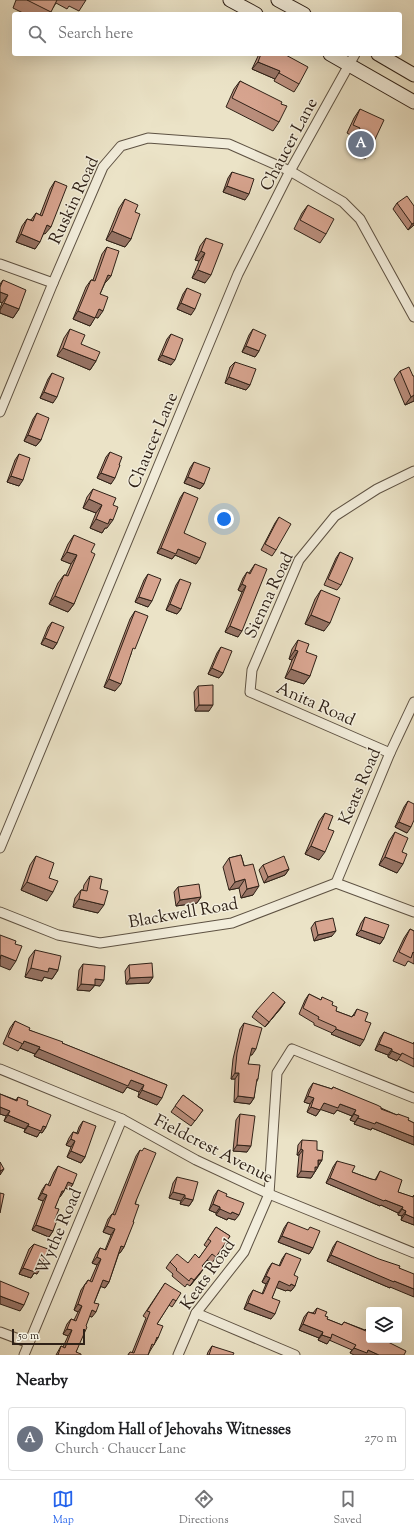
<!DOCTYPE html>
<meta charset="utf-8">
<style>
body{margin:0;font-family:"Sorts Mill Goudy",serif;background:#f2f2f2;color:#202124}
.controls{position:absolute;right:12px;bottom:12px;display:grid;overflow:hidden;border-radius:4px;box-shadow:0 4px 16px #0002}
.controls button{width:36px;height:36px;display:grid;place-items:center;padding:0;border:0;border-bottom:1px solid #e0e0e0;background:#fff;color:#202124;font:20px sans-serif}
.scale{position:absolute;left:12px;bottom:10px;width:73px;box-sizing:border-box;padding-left:4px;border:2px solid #2f2117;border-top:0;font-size:11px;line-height:14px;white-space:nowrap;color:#2f2117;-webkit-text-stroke:3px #f2eddb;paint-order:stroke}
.you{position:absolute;left:224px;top:519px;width:14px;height:14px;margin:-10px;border:3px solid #fff;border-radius:50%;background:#1a73e8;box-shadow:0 0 0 6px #1a73e833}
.badge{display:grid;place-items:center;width:26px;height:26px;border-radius:50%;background:#2563eb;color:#fff;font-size:13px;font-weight:700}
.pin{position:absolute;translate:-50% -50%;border:2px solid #fff;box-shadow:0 1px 4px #0006}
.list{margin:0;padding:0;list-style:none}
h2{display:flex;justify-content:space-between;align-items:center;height:52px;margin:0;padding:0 16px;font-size:17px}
h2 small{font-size:13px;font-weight:400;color:#757577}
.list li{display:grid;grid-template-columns:26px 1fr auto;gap:12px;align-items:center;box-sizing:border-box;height:64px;margin:0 8px 8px;padding:0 8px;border:1px solid #e0e0e0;border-radius:4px}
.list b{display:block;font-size:15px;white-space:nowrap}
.list p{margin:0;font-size:13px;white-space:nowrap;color:#757577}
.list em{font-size:13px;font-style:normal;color:#757577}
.icon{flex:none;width:22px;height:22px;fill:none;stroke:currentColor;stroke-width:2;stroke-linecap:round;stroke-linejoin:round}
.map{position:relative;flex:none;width:414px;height:1355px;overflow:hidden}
.search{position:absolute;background:#fff;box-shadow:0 4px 16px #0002;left:12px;right:12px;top:12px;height:44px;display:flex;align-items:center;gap:10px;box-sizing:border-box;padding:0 14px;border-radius:4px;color:#757577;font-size:15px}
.sheet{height:124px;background:#fff}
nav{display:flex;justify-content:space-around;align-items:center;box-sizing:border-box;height:56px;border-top:1px solid #e0e0e0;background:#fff;font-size:11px;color:#757577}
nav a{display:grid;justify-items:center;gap:2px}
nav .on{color:#2563eb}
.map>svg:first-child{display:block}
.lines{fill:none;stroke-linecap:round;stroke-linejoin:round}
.minor-casing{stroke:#5e5243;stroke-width:11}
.secondary-casing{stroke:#2f2117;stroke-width:15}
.minor{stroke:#f2eddb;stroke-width:9}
.secondary{stroke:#f2eddb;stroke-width:13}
.wall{fill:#b98d7b;stroke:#2f2117}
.shaded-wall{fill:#967364;stroke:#2f2117}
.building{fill:#d7a48f;stroke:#2f2117}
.labels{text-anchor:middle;stroke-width:3;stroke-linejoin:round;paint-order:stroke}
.street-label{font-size:17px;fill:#2f2117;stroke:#f2eddb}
</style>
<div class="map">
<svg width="414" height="1355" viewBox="0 0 414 1355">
<rect width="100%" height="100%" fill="#ebe3c7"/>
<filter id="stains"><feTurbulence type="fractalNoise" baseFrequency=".005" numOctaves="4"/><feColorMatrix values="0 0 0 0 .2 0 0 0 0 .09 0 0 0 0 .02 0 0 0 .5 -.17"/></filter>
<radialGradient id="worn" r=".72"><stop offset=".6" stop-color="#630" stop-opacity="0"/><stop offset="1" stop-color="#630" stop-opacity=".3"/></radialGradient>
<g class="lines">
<g class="minor-casing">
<g id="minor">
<polyline points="0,264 53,283"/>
<polyline points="0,412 53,283 103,167 121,146 148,138 229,144 290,171 343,202 360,219 414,317"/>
<polyline points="390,753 250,692 252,670 299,560 335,516 377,489 414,471"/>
<polyline points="0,848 238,274 290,171 355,54"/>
<polyline points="336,883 390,753 414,702"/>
<polyline points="0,912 58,935 100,943 232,923 336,883 414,912"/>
<polyline points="0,1069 122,1119 196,1160 269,1194 414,1253"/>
<polyline points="196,1313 295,1355"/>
<polyline points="0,1332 29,1343"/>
<polyline points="24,1355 122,1119"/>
<polyline points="178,1355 196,1313 244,1252 269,1194 277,1073 292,1049 414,1098"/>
</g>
</g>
<g class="secondary-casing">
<g id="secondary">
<polyline points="230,0 256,14"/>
<polyline points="278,0 304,14"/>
<polyline points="330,54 414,102"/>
<polyline points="378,54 414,75"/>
</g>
</g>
<use href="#minor" class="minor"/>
<use href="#secondary" class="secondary"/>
</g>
<g class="wall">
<polygon points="16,0 86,0 79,11 69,6 67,9 56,3 49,14 25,14 13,8"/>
<polygon points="259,54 284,54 299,84 294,92 274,81 275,79 252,69"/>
<polygon points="240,81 281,104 279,122 273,131 226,107 234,89"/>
<polygon points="360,109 370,150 365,159 348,151 354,137 347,133 354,118"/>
<polygon points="232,172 245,200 223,192 228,178"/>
<polygon points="55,181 45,234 44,233 35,249 16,242 22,226 27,219 31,220 36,213 40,215 50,189"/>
<polygon points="125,199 135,212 131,239 125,247 106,240 119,208"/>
<polygon points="397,203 414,206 414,225 408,230 393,209"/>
<polygon points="308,205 326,234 320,243 294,229 302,213"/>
<polygon points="206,238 205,283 192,278 199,261 195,260 200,246"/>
<polygon points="107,247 111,276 105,283 100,294 98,318 95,317 90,326 73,319 86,287 91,280 93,280 102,254"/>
<polygon points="3,280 19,309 13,318 0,313 0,308 2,303 0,302 0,284"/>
<polygon points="187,288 191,315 177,309 183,294"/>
<polygon points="70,329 81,344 96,361 90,370 57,356 64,338"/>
<polygon points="253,329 259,351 255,357 242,352 249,335"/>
<polygon points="171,334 171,365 158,360 167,339"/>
<polygon points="235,362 250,385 246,390 225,383 230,367"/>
<polygon points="400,371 413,376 414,401 405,405 394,379"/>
<polygon points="52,373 53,403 40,398 48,379"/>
<polygon points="37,413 41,440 36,446 24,441 33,419"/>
<polygon points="110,452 111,484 97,478 106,457"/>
<polygon points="19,454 19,486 7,482 15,460"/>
<polygon points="194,462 204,484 200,489 184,483 190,468"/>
<polygon points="93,489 113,505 107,528 105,528 102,533 90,528 96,513 83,508 87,497"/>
<polygon points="184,492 184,533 200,558 196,564 175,555 172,559 157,553 180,498"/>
<polygon points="279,517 276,550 272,556 261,550 275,523"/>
<polygon points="74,535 91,552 74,604 68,612 49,604 58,583 64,575 66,575 71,564 61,560 68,544"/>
<polygon points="340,552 341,585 337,590 324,585 336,558"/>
<polygon points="255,564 238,637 225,632 242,592 238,590 243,578 247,572 249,573"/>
<polygon points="148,574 148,607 135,602 144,580"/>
<polygon points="180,579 181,609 177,614 166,610 176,585"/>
<polygon points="321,590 324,631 305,624 315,599"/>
<polygon points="135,611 131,654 115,691 104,687 130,619"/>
<polygon points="52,622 57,643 53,649 41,644 48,627"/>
<polygon points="298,640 306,652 310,676 304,684 285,678 292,660 289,659 292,649"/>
<polygon points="221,647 223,673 219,678 208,674 217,653"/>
<polygon points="198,686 209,711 195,711 194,692"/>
<polygon points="408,801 407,833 395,827 404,807"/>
<polygon points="325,813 328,829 319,860 305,854 319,821"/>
<polygon points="395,832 402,852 397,873 379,865 389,841"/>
<polygon points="241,855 253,895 241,898 239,888 229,890 223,867 229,858"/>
<polygon points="36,856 49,878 47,901 21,890 30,865"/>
<polygon points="263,865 289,869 285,875 264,883 259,870"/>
<polygon points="90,876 100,889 98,913 73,907 75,898 81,890 83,890 84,885"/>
<polygon points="178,887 201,897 197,903 176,906 174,892"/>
<polygon points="365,917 384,938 380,944 356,935 361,923"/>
<polygon points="315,922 332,936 314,941 311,928"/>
<polygon points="410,929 414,931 414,964 408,961 405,966 393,961 404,938"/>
<polygon points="35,950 58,970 52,979 44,977 42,981 25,977 29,958"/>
<polygon points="83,964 100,986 95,985 90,991 77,990 79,970"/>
<polygon points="129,965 153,977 149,983 126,984 125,971"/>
<polygon points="309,994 321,1000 322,997 332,1005 336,1011 352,1017 357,1009 365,1021 360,1046 331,1034 332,1033 314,1025 314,1023 299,1014 305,1000"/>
<polygon points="285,1002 281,1008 265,1027 252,1017 256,1011"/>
<polygon points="15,1021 29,1030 167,1085 157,1105 138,1097 139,1092 127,1087 123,1093 34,1056 35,1054 20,1048 18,1051 3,1044 10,1028"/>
<polygon points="244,1023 252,1055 250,1055 248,1064 258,1079 256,1083 254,1098 250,1104 234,1102 235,1079 231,1079 233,1059 240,1029"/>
<polygon points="384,1032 413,1044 414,1042 414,1067 398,1059 397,1061 388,1057 388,1055 375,1050 380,1038"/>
<polygon points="313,1083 332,1089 333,1087 397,1115 398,1114 408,1120 414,1123 414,1145 372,1128 371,1130 354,1124 355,1122 350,1120 352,1116 337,1110 334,1114 321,1109 316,1116 307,1112 310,1104 304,1102 309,1089"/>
<polygon points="0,1094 16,1100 18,1097 46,1127 42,1133 40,1132 37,1137 24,1132 25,1129 4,1121 6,1116 0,1114"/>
<polygon points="183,1095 203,1110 191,1126 171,1112"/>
<polygon points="240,1114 247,1152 233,1151 236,1120"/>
<polygon points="83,1121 85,1157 81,1163 67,1157 71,1147 66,1145 69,1138 73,1132 77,1133 79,1127"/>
<polygon points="302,1140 317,1150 322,1160 311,1178 297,1177 299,1155 297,1155 298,1145"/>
<polygon points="140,1150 136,1201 133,1222 124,1247 120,1253 119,1253 109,1282 105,1288 101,1286 94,1303 92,1317 89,1316 76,1352 81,1355 56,1355 61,1346 63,1347 68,1336 63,1334 67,1324 71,1319 74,1320 78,1312 74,1310 81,1290 88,1280 90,1281 97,1265 92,1263 96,1254 100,1248 105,1250 111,1235 103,1232 108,1219 112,1214 113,1214 136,1156"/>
<polygon points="337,1161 352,1172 371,1179 375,1180 380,1171 398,1192 412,1197 414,1195 414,1225 401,1220 402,1216 398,1215 398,1213 381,1205 380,1206 326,1183 333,1167"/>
<polygon points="58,1166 73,1184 69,1190 65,1188 64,1191 60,1197 59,1197 55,1208 55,1219 53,1231 49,1237 32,1230 43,1201 38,1199 42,1190 46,1184 48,1185 54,1172"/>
<polygon points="177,1177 193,1200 189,1206 180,1204 181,1201 169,1198 173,1183"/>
<polygon points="218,1190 226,1196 235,1220 228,1218 227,1220 216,1215 216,1213 209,1210 214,1196"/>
<polygon points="288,1222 313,1248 309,1254 278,1242 284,1228"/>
<polygon points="216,1227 230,1236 212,1263 208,1260 202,1266 204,1268 190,1286 187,1284 185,1287 172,1276 173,1274 166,1268 170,1262 188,1263 199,1258 207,1247 204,1245"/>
<polygon points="337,1241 390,1287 390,1288 327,1261 333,1247"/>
<polygon points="34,1244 37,1274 34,1273 31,1278 19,1274 29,1249"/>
<polygon points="286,1253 294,1275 295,1286 291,1291 287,1290 286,1291 276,1287 272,1298 271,1319 244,1309 249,1296 253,1290 262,1294 266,1284 262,1282 268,1269 272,1263 279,1266 282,1259"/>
<polygon points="165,1283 176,1301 172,1307 169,1305 157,1324 158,1338 150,1351 148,1355 128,1355 130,1352 132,1353 146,1318 143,1316"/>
<polygon points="317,1308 325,1316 327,1319 342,1325 344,1322 365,1330 367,1328 369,1329 350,1353 352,1350 329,1340 327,1344 318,1340 319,1338 299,1330 304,1317 308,1312 313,1313"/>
<polygon points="212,1346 233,1355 207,1355 208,1352"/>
</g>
<g class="shaded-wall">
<polygon points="258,62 280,71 275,79 252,69"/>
<polygon points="227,186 249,194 245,200 223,192"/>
<polygon points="414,223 414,225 408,230 412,224"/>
<polygon points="47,225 51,227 45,234 42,233"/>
<polygon points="112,231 131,239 125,247 106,240"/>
<polygon points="21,234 40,242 35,249 16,242"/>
<polygon points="201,251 205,253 199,261 195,260"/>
<polygon points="198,270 211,275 205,283 192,278"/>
<polygon points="108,275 111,276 105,283 103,282"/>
<polygon points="0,292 8,295 2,303 0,302"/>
<polygon points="4,303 19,309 13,318 0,313 0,310"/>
<polygon points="181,303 195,309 191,315 177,309"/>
<polygon points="99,309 103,311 98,318 93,317"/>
<polygon points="78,311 95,318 90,326 73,319"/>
<polygon points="246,346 259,351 255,357 242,352"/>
<polygon points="63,348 96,361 90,370 57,356"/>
<polygon points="162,355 175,360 171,365 158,360"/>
<polygon points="229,377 250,385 246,390 225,383"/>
<polygon points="44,392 57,397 53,403 40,398"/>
<polygon points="414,395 414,401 405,405 411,397"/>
<polygon points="28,435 41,440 36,446 24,441"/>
<polygon points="101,473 115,478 111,484 97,478"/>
<polygon points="11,476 23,480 19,486 7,482"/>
<polygon points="188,477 204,484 200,489 184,483"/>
<polygon points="89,499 102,505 96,513 83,508"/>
<polygon points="96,519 110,519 113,520 107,528 105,528 102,533 90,528"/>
<polygon points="161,548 178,549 200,558 196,564 175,555 172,559 157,553"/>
<polygon points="67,552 77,555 71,564 61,560"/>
<polygon points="242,584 246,586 242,592 238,590"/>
<polygon points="55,596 74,604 68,612 49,604"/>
<polygon points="139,597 152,601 148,607 135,602"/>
<polygon points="170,604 181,609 177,614 166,610"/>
<polygon points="311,615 330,623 324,631 305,624"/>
<polygon points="230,626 242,631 238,637 225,632"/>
<polygon points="45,638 57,643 53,649 41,644"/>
<polygon points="295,650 298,651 292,660 289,659"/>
<polygon points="212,668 223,673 219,678 208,674"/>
<polygon points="291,669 310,676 304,684 285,678"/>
<polygon points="109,679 121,684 115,691 104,687"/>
<polygon points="199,705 213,705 209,711 195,711"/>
<polygon points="399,822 411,827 407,833 395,827"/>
<polygon points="311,846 325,852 319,860 305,854"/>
<polygon points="385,857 403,864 397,873 379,865"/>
<polygon points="289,869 285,875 264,883 268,877"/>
<polygon points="245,879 239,888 229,890 235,882"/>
<polygon points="27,882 53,892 47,901 21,890"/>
<polygon points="259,886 253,895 241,898 247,889"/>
<polygon points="201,897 197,903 176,906 180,900"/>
<polygon points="79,899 104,905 98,913 73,907"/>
<polygon points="361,930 384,938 380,944 356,935"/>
<polygon points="336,931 332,936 314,941 318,935"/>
<polygon points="1,955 16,961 10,970 0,966 0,958"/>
<polygon points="31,968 49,968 58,970 52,979 44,977 42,981 25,977"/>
<polygon points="153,977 149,983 126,984 130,978"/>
<polygon points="95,979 104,980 100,986 91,985"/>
<polygon points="81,984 95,985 90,991 77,990"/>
<polygon points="285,1002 281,1008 265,1027"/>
<polygon points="336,1029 364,1040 360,1046 331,1034"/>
<polygon points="24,1041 40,1047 35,1054 20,1048"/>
<polygon points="379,1044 392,1049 388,1055 375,1050"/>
<polygon points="252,1048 256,1049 252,1055 248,1054"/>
<polygon points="39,1049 131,1080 144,1085 139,1092 127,1087 123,1093 34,1056"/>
<polygon points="392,1051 401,1055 397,1061 388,1057"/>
<polygon points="235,1073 239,1073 235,1079 231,1079"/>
<polygon points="142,1090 162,1098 157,1105 138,1097"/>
<polygon points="238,1096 254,1098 250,1104 234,1102"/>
<polygon points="308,1096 314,1098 310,1104 304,1102"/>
<polygon points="324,1103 340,1104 356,1110 352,1116 337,1110 334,1114 319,1109"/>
<polygon points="0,1107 10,1111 6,1116 0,1114"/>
<polygon points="311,1107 320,1110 316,1116 307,1112"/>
<polygon points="354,1114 359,1116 355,1122 350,1120"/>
<polygon points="8,1115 29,1124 25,1129 4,1121"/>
<polygon points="358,1118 376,1122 414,1137 414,1145 372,1128 371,1130 354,1124"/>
<polygon points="28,1126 43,1126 46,1127 42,1133 40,1132 37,1137 24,1132"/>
<polygon points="71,1139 75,1141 71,1147 66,1145"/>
<polygon points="237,1145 251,1146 247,1152 233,1151"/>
<polygon points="301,1149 303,1150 299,1155 297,1155"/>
<polygon points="71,1151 85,1157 81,1163 67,1157"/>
<polygon points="318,1160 322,1160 318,1166"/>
<polygon points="315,1167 318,1167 311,1178 297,1177 301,1171"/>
<polygon points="4,1169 0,1175 0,1171"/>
<polygon points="330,1178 385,1200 403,1207 398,1213 381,1205 380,1206 326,1183"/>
<polygon points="68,1182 73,1184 69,1190 64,1187"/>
<polygon points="62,1191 64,1191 60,1197 57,1196"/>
<polygon points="173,1192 185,1195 181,1201 169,1198"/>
<polygon points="42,1193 47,1195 43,1201 38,1199"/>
<polygon points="185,1198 193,1200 189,1206 180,1204"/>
<polygon points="213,1204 220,1207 216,1213 209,1210"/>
<polygon points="220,1209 232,1212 239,1215 235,1220 228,1218 227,1220 216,1215"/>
<polygon points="402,1209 406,1211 402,1216 398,1215"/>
<polygon points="405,1214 414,1218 414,1225 401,1220"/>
<polygon points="36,1225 53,1231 49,1237 32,1230"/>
<polygon points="107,1226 115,1229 111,1235 103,1232"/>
<polygon points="282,1236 313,1248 309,1254 278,1242"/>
<polygon points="121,1246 124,1247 120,1253 117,1252"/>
<polygon points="331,1255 414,1289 414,1297 390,1287 390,1288 327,1261"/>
<polygon points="97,1257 101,1259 97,1265 92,1263"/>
<polygon points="37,1267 41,1268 37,1274 34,1273 31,1278 19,1274 23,1268"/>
<polygon points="204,1268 200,1274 190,1286 194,1280"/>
<polygon points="266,1276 270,1278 266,1284 262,1282"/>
<polygon points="103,1280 109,1282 105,1288 99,1286"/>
<polygon points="279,1281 291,1284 295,1286 291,1291 287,1290 286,1291 275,1287"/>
<polygon points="0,1296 24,1305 20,1311 0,1304"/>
<polygon points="248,1303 275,1314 271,1319 244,1309"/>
<polygon points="78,1304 82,1306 78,1312 74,1310"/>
<polygon points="92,1310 96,1312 92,1317 88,1316"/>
<polygon points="303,1324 323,1332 319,1338 299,1330"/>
<polygon points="67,1329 72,1330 68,1336 63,1334"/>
<polygon points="322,1335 331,1338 327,1344 318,1340"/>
<polygon points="354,1348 368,1350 379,1355 354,1355 350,1353"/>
</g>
<g class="building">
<polygon points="27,0 57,0 51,12"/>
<polygon points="261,54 284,54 308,67 299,84 279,73 280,71 258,62"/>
<polygon points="240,81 282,102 281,104 287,106 279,122 232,98"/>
<polygon points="360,109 384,120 370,150 354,143 360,128 353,125"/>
<polygon points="232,172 254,179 249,194 227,186"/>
<polygon points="55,181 67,186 51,227 47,225 40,242 21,234 27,219 33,221 36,213 42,216"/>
<polygon points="407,196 414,206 414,223 412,224 397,203"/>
<polygon points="125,199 138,205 135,212 140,214 131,239 112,231"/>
<polygon points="308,205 334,219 326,234 300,220"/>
<polygon points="206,238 223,244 211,275 198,270 205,253 201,251"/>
<polygon points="107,247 119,251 111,276 108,275 100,294 108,297 103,311 99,309 95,318 78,311 91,280 95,281"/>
<polygon points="3,280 26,290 19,309 4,303 8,295 0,292 0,287"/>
<polygon points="187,288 201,294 195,309 181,303"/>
<polygon points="70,329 85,335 81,344 100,352 96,361 63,348"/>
<polygon points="253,329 266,335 259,351 246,346"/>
<polygon points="171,334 183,339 175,360 162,355"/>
<polygon points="235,362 256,369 250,385 229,377"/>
<polygon points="409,367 413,376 414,376 414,395 411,397 400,371"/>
<polygon points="52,373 64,378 57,397 44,392"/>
<polygon points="37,413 49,418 41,440 28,435"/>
<polygon points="110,452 122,457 119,465 120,465 115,478 101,473"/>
<polygon points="19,454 30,458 23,480 11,476"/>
<polygon points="194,462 210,468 204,484 188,477"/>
<polygon points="93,489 116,498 113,505 118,507 113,520 110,519 108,524 96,519 102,505 89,499"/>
<polygon points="184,492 198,498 184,533 206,543 200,558 178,549 176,554 161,548"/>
<polygon points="279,517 291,524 276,550 265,544"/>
<polygon points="74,535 95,544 91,552 95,554 74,604 55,596 64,575 68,576 77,555 67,552"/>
<polygon points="340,552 353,558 341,585 328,579"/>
<polygon points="255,564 267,569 242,631 230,626 246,586 242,584 247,572 250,574"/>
<polygon points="148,574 161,579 152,601 139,597"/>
<polygon points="180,579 191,583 181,609 170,604"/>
<polygon points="321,590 340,598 330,623 311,615"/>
<polygon points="135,611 148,616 135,649 133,648 121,684 109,679"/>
<polygon points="52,622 64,627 57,643 45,638"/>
<polygon points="298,640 309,644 306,652 317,656 310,676 291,669 298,651 295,650"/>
<polygon points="221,647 232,651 223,673 212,668"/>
<polygon points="213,685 213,705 199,705 198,686"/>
<polygon points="408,801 414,804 414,820 411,827 399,822"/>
<polygon points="325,813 333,816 328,829 334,831 325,852 311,846"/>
<polygon points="395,832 408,838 402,852 407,854 403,864 385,857"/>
<polygon points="241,855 244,866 253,864 259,886 247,889 245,879 235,882 229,858"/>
<polygon points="36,856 54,863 49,878 58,881 53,892 27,882"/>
<polygon points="284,856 289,869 268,877 263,865"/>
<polygon points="90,876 102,879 100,889 108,891 104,905 79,899 81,890 87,891"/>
<polygon points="199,884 201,897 180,900 178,887"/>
<polygon points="365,917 389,925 384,938 361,930"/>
<polygon points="333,918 336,931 318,935 315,922"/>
<polygon points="410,929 414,931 414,953 413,952 411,958 399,952"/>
<polygon points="0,935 16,941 15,944 22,946 16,961 1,955 0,959"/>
<polygon points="35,950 61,956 58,970 49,968 48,972 31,968"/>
<polygon points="152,963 153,977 130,978 129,965"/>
<polygon points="83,964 105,966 104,980 95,979 95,985 81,984"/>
<polygon points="273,992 285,1002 269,1022 256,1011"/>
<polygon points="309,994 321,1000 322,997 333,1002 332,1005 337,1007 336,1011 352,1017 353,1015 354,1016 357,1009 368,1013 365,1021 371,1023 364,1040 336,1029 336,1027 318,1019 319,1017 303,1008"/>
<polygon points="15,1021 30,1028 29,1030 63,1042 62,1043 167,1085 162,1098 142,1090 144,1085 131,1080 128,1086 39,1049 40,1047 24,1041 23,1044 8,1037"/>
<polygon points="244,1023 262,1028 256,1049 252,1048 248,1064 260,1065 258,1079 257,1079 254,1098 238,1096 239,1073 235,1073 237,1053"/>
<polygon points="384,1032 414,1044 414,1059 402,1053 401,1055 392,1051 392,1049 379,1044"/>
<polygon points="313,1083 332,1089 333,1087 377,1105 381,1107 381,1109 397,1115 398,1114 409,1118 408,1120 414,1123 414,1137 376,1122 375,1124 358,1118 359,1116 354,1114 356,1110 340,1104 338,1108 324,1103 320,1110 311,1107 314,1098 308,1096"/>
<polygon points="0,1094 17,1101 18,1097 28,1101 27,1105 51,1115 46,1127 43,1126 41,1131 28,1126 29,1124 8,1115 10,1111 0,1107"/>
<polygon points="183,1095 203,1110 195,1121 175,1106"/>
<polygon points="240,1114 255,1116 251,1146 237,1145"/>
<polygon points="83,1121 96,1126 85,1157 71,1151 75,1141 71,1139 73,1132 78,1134"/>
<polygon points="302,1140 317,1141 317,1150 323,1151 322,1160 318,1160 318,1167 315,1167 315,1172 301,1171 303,1150 301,1149"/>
<polygon points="144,1148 156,1153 136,1201 135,1204 139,1205 133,1222 134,1222 124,1247 121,1246 109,1282 103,1280 94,1303 99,1304 96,1312 92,1310 86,1326 87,1327 76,1352 81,1354 81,1355 58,1355 61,1346 65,1348 72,1330 67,1329 71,1319 76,1321 82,1306 78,1304 85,1284 86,1284 88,1280 92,1282 101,1259 97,1257 100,1248 106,1250 115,1229 107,1226 112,1214 115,1215 140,1150 142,1151"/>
<polygon points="337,1161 355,1166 352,1172 371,1179 376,1180 380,1171 402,1180 398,1192 413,1197 414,1195 414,1218 405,1214 406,1211 402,1209 403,1207 385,1200 384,1201 330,1178"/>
<polygon points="0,1162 4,1169 0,1171"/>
<polygon points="58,1166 77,1174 73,1184 68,1182 64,1191 62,1191 55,1208 59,1209 55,1219 57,1220 53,1231 36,1225 47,1195 42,1193 46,1184 50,1186"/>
<polygon points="177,1177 198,1182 193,1200 185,1198 185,1195 173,1192"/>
<polygon points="218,1190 227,1194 226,1196 244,1203 239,1215 232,1212 231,1214 220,1209 220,1207 213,1204"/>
<polygon points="0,1193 4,1194 0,1213"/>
<polygon points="288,1222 308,1230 310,1227 320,1231 313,1248 282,1236"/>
<polygon points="216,1227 230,1236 216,1257 212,1254 202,1266 204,1268 194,1280 191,1278 189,1281 176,1270 177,1269 170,1262 177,1254 188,1263 195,1254 199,1258 211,1241 208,1239"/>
<polygon points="337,1241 379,1259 400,1266 399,1268 414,1274 414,1289 394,1281 394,1282 331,1255"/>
<polygon points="34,1244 48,1249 41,1268 37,1267 35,1272 23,1268"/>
<polygon points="286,1253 301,1259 294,1275 298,1277 295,1286 291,1284 290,1286 279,1281 272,1298 280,1301 275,1314 248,1303 253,1290 263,1294 270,1278 266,1276 272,1263 280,1266"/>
<polygon points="0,1281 29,1293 24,1305 0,1296"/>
<polygon points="165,1283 181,1293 176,1301 173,1299 157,1324 163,1326 158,1338 157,1337 154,1345 152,1344 148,1355 128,1355 130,1352 134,1353 150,1312 147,1311"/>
<polygon points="317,1308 327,1312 325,1316 328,1317 327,1319 342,1325 344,1322 366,1331 367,1328 369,1329 369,1340 389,1340 388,1342 406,1351 404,1355 379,1355 368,1350 367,1353 354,1348 356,1345 332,1334 331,1338 322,1335 323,1332 303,1324 308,1312 315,1314"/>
<polygon points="212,1346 234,1353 233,1355 209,1355"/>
</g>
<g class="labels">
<g class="street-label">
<text transform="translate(288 144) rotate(-62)" y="6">Chaucer Lane</text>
<text transform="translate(73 200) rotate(-65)" y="6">Ruskin Road</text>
<text transform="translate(152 440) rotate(-67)" y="6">Chaucer Lane</text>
<text transform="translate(268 595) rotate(-65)" y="6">Sienna Road</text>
<text transform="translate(316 703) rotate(24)" y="6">Anita Road</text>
<text transform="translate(359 786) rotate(-67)" y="6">Keats Road</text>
<text transform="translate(183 912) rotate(-10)" y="6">Blackwell Road</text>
<text transform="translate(214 1148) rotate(27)" y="6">Fieldcrest Avenue</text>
<text transform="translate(58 1231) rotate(-67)" y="6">Wythe Road</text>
<text transform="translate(207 1274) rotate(-55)" y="6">Keats Road</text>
</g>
</g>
<rect width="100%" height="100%" filter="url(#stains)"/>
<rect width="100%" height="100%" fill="url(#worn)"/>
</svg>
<div class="controls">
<button><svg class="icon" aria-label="layers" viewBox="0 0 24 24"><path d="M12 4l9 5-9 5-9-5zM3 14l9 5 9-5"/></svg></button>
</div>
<div class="scale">50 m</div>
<div class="you"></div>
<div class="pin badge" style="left:361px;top:144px;background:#6b7280">A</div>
<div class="search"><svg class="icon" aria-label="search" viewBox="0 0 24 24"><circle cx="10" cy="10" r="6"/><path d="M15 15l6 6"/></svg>Search here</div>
</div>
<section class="sheet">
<h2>Nearby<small></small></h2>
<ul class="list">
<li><span class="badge" style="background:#6b7280">A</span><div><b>Kingdom Hall of Jehovahs Witnesses</b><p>Church · Chaucer Lane</p></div><em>270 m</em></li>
</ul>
</section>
<nav>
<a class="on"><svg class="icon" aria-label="map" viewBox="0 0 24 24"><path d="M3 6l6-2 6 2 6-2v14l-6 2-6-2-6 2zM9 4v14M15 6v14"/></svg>Map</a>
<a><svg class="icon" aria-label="directions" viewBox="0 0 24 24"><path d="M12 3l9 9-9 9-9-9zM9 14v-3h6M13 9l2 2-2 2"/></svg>Directions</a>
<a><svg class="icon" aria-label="saved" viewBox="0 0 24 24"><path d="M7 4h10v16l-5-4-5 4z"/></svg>Saved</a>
</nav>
